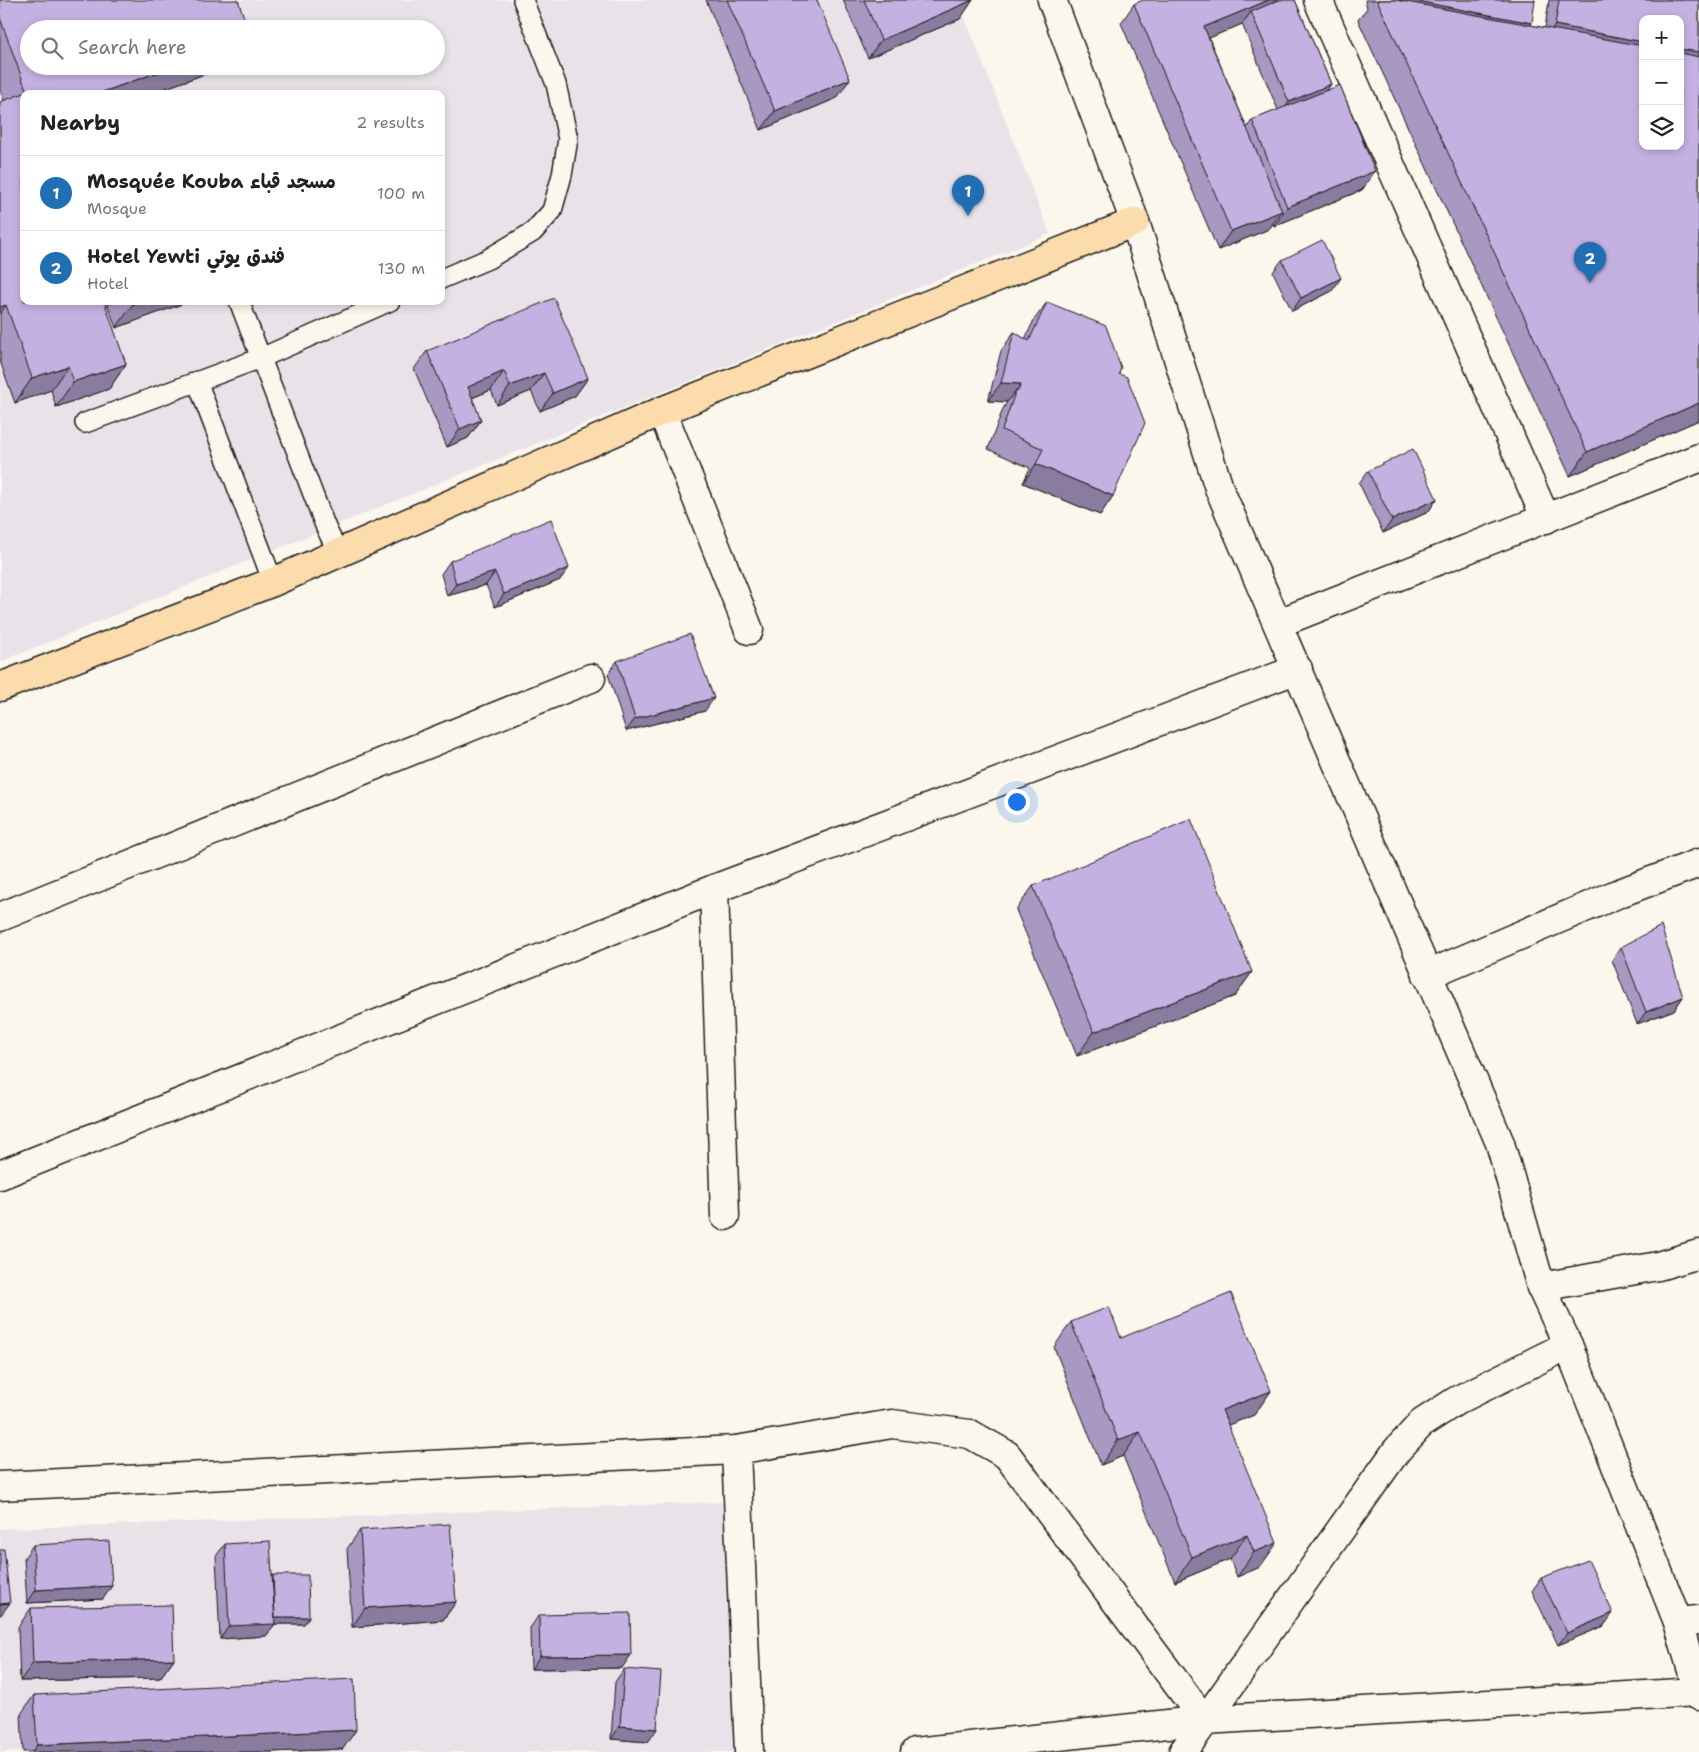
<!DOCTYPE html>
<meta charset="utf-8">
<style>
body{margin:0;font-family:"Shantell Sans","Playpen Sans Arabic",sans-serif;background:#f2f2f2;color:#222}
.controls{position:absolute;right:15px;top:15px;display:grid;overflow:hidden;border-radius:10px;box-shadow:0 2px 8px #0003}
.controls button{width:45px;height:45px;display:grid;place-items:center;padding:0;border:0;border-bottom:1px solid #e0e0e0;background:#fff;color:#222;font:25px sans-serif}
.you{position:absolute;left:1016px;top:801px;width:18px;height:18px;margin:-12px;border:4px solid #fff;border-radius:50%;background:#1a73e8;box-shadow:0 0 0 8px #1a73e833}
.badge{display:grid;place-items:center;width:32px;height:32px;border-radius:50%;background:#1f6fb2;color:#fff;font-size:16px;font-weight:700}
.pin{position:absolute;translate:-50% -41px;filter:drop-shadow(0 1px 2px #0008)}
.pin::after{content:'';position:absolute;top:26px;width:18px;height:15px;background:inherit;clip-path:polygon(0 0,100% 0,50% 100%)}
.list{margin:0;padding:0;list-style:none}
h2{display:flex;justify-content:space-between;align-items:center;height:65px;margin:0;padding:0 20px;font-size:21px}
h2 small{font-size:16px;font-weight:400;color:#767676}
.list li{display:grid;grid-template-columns:32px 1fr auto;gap:15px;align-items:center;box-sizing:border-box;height:75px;padding:0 20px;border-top:1px solid #e0e0e0}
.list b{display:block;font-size:19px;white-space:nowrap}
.list p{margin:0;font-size:16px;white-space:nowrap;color:#767676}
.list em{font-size:16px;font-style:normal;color:#767676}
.icon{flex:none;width:28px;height:28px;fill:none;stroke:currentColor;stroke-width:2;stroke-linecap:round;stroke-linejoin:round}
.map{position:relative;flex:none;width:1699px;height:1752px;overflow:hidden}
.search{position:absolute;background:#fff;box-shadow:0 2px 8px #0003;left:20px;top:20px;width:425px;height:55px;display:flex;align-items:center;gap:12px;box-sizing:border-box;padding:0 18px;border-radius:28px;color:#767676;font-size:19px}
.panel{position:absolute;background:#fff;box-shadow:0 2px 8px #0003;left:20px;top:90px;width:425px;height:215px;border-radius:10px}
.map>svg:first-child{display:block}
.built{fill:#eae2e9;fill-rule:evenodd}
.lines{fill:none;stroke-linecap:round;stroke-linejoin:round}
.lane-casing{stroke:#1c1c1c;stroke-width:22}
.street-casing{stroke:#1c1c1c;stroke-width:31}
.secondary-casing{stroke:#1c1c1c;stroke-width:31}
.primary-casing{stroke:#1c1c1c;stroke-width:31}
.lane{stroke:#fbf7ec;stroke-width:19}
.street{stroke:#fbf7ec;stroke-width:28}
.secondary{stroke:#fbf7ec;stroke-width:28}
.primary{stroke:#fcdcac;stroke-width:28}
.wall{fill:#a998c2;stroke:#1c1c1c;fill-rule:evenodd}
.shaded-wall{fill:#897c9e;stroke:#1c1c1c}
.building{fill:#c4b1e1;stroke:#1c1c1c}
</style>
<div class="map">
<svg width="1699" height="1752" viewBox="0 0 1699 1752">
<rect width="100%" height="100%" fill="#fbf7ec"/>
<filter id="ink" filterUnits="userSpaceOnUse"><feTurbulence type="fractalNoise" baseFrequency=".02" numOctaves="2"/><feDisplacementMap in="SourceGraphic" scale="10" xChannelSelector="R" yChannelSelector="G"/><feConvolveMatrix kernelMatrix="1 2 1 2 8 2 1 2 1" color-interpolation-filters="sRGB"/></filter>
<g filter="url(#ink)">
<g class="built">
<path d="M0,0H958L1050,234L0,662ZM29,29H436V66H29ZM24,94H441V301H24Z"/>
<polygon points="725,1502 736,1752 0,1752 0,1529"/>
</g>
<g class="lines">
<g class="lane-casing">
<g id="lane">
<polyline points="441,279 488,259 533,232 552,211 562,175 568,139 556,84 523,0"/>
<polyline points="239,301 326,528 338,552"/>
<polyline points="197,381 273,582"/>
<polyline points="85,423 261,358 390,301"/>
</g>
</g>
<g class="street-casing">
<g id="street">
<polyline points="1318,0 1546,519"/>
<polyline points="662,411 749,630"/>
<polyline points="1279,623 1699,458"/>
<polyline points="714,889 725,1216"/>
<polyline points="0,917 591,678"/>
<polyline points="1427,975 1617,894 1699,863"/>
<polyline points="0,1175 714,889 1298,669"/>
<polyline points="1541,1287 1658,1266 1699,1254"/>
<polyline points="736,1450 749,1752"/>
<polyline points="0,1486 736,1450 892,1424 970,1434 1007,1455 1204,1720"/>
<polyline points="1678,1622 1699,1620"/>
<polyline points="915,1752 1204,1720 1698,1692"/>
<polyline points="1183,1752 1397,1450 1422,1423 1456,1401 1568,1345"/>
</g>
</g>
<g class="secondary-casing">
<polyline id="secondary" points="1052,0 1135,222 1219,488 1500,1143 1541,1287 1568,1345 1678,1622 1699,1695"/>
</g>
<g class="primary-casing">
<polyline id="primary" points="0,687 273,582 662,411 1135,222"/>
</g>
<use href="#lane" class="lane"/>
<use href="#street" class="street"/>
<use href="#secondary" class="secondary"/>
<use href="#primary" class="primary"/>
</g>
<g class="wall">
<polygon points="0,0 29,66 227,66 149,94 24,94 24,301 190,301 116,328 108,306 105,307 126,364 109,389 56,407 51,390 15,403 0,361 0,102 4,100 0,90"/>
<polygon points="706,0 817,0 837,98 761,130"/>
<polygon points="843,0 973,0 960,19 868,58"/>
<path d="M1295,0L1331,84L1327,90L1375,171L1362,190L1274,226L1273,223L1269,229L1218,250L1121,23L1134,4ZM1242,24L1278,110L1252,120L1247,128L1209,38Z"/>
<polygon points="1365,0 1535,0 1530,25 1545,28 1549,0 1699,0 1699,420 1570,476 1358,20 1367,8"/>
<polygon points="1282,260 1332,291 1292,311 1273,272"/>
<polygon points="1047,302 1119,374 1113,496 1100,515 1023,483 1030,468 988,449 1003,409 1007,402 988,401 1001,351 1014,332 1025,339 1034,320"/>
<polygon points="427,351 588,378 575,396 540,411 531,391 497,405 491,390 472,398 481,420 468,438 447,447 414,369"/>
<polygon points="1368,471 1437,499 1428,512 1383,533 1359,483"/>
<polygon points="450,561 560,580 495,607 486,585 447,596 441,574"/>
<polygon points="617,661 705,711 626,731 608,674"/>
<polygon points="1033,886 1252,972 1235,996 1077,1056 1016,910"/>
<polygon points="1621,947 1683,997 1674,1010 1637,1024 1612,960"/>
<polygon points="1071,1322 1121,1338 1271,1391 1254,1415 1228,1425 1260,1567 1237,1577 1230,1559 1175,1582 1123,1456 1101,1465 1054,1347"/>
<polygon points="360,1530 456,1602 443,1620 352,1627 347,1549"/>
<polygon points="225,1544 272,1576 273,1575 304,1624 275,1624 266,1636 220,1639 216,1556"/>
<polygon points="33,1545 103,1599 27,1603 24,1558"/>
<polygon points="1541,1578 1604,1626 1558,1645 1532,1591"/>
<polygon points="31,1608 174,1659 160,1678 20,1681 18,1627"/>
<polygon points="539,1615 622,1668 531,1669 530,1628"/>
<polygon points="624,1669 648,1742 611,1739 615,1682"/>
<polygon points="34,1695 343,1749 271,1752 23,1752 21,1714"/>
</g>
<g class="shaded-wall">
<polygon points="973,0 960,19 868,58 881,40"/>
<polygon points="1269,0 1287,0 1251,12 1242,24 1191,46 1204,27"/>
<polygon points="1378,0 1411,0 1532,23 1519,42"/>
<polygon points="1555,25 1643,42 1643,63 1542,44"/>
<polygon points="1680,49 1699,52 1699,73 1680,70"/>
<polygon points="175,66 227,66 149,94 97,94"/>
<polygon points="850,79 837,98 761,130 775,111"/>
<polygon points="1331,84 1322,96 1280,115 1289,102"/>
<polygon points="1375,171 1362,190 1274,226 1287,207"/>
<polygon points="1282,211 1269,229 1218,250 1231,231"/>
<polygon points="1341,278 1332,291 1292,311 1301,298"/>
<polygon points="92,301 111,301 108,306 83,314"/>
<polygon points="141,301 190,301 116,328 133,304"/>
<polygon points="6,305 0,314 0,307"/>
<polygon points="126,364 109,389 56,407 73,382"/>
<polygon points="68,366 51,390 15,403 32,378"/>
<polygon points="504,371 491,390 454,405 468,387"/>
<polygon points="544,373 531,391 497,405 510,386"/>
<polygon points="588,378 575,396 540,411 553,393"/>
<polygon points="1001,383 1021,384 1007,402 988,401"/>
<polygon points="1699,403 1699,420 1570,476 1587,452"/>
<polygon points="481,420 468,438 447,447 460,429"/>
<polygon points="1036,464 1113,496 1100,515 1023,483"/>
<polygon points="1437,499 1428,512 1383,533 1392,520"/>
<polygon points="569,568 560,580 495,607 504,594"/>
<polygon points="495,572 486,585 447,596 456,584"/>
<polygon points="714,698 705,711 626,731 635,719"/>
<polygon points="1252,972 1235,996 1077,1056 1094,1032"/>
<polygon points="1683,997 1674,1010 1637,1024 1646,1012"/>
<polygon points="1271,1391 1254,1415 1205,1434 1222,1410"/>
<polygon points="1140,1432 1123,1456 1101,1465 1118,1440"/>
<polygon points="1247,1535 1230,1559 1175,1582 1192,1557"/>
<polygon points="1277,1543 1260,1567 1237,1577 1254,1552"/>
<polygon points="112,1586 103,1599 27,1603 36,1590"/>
<polygon points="456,1602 443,1620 352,1627 365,1608"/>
<polygon points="10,1603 1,1615 0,1615 0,1604"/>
<polygon points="1613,1613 1604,1626 1558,1645 1567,1633"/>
<polygon points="274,1617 309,1617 304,1624 275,1624 266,1636 220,1639 229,1626"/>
<polygon points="631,1655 622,1668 531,1669 540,1656"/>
<polygon points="174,1659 160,1678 20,1681 33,1663"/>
<polygon points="620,1726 657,1729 648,1742 611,1739"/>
<polygon points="356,1730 343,1749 271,1752 32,1752 37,1745"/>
</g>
<g class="building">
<polygon points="0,0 238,0 248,29 29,29 29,66 175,66 97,94 24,94 24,301 104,301 126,364 73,382 68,366 32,378 6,305 0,307 0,102 27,92 0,18"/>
<polygon points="727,0 817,0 850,79 775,111"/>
<polygon points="864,0 973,0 881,40"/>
<polygon points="1143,0 1269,0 1204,27 1282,211 1231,231 1134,4"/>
<polygon points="1279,0 1295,0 1331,84 1289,102 1251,12"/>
<polygon points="1377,0 1396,0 1643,46 1643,146 1680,146 1680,53 1699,57 1699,403 1587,452"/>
<polygon points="1411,0 1535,0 1532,23"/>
<polygon points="1559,0 1699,0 1699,52 1680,49 1680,19 1643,19 1643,42 1555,25"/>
<polygon points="1340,85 1375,171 1287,207 1252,120"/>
<polygon points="1322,240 1341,278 1301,298 1282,260"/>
<polygon points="554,298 588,378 553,393 544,373 510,386 504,371 468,387 481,420 460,429 427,351"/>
<polygon points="133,301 141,301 133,304"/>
<polygon points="1047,302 1106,326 1121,368 1119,374 1127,377 1145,423 1113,496 1036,464 1043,449 1002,430 1016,390 1018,391 1021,384 1001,383 1014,332 1029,341"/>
<polygon points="1413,449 1437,499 1392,520 1368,471"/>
<polygon points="551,519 569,568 504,594 495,572 456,584 450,561"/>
<polygon points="690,634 714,698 635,719 617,661"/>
<polygon points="1191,819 1252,972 1094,1032 1033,886"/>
<polygon points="1661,926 1683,997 1646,1012 1621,947"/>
<polygon points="1231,1293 1271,1391 1222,1410 1277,1543 1254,1552 1247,1535 1192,1557 1140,1432 1118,1440 1071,1322 1109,1307 1121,1338"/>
<polygon points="450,1524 456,1602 365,1608 360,1530"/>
<polygon points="109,1541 112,1586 36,1590 33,1545"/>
<polygon points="270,1541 275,1624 229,1626 225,1544"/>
<polygon points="4,1549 10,1603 0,1604 0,1550"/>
<polygon points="1588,1560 1613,1613 1567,1633 1541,1578"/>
<polygon points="273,1575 308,1575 309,1617 275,1617"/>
<polygon points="172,1605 174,1659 33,1663 31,1608"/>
<polygon points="630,1613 631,1655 540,1656 539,1615"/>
<polygon points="624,1669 661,1672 657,1729 620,1726"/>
<polygon points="354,1679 356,1730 37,1745 34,1695"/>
</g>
</g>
</svg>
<div class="controls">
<button>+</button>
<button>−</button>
<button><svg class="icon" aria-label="layers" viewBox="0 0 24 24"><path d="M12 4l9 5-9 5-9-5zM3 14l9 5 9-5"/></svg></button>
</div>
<div class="you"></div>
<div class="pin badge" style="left:968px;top:216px">1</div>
<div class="pin badge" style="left:1590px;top:283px">2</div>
<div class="search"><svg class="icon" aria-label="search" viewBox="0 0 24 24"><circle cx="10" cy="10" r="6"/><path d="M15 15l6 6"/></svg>Search here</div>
<section class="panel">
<h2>Nearby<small>2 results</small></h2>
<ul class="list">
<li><span class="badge">1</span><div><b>Mosquée Kouba مسجد قباء</b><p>Mosque</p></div><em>100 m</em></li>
<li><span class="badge">2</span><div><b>Hotel Yewti فندق يوتي</b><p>Hotel</p></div><em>130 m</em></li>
</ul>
</section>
</div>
